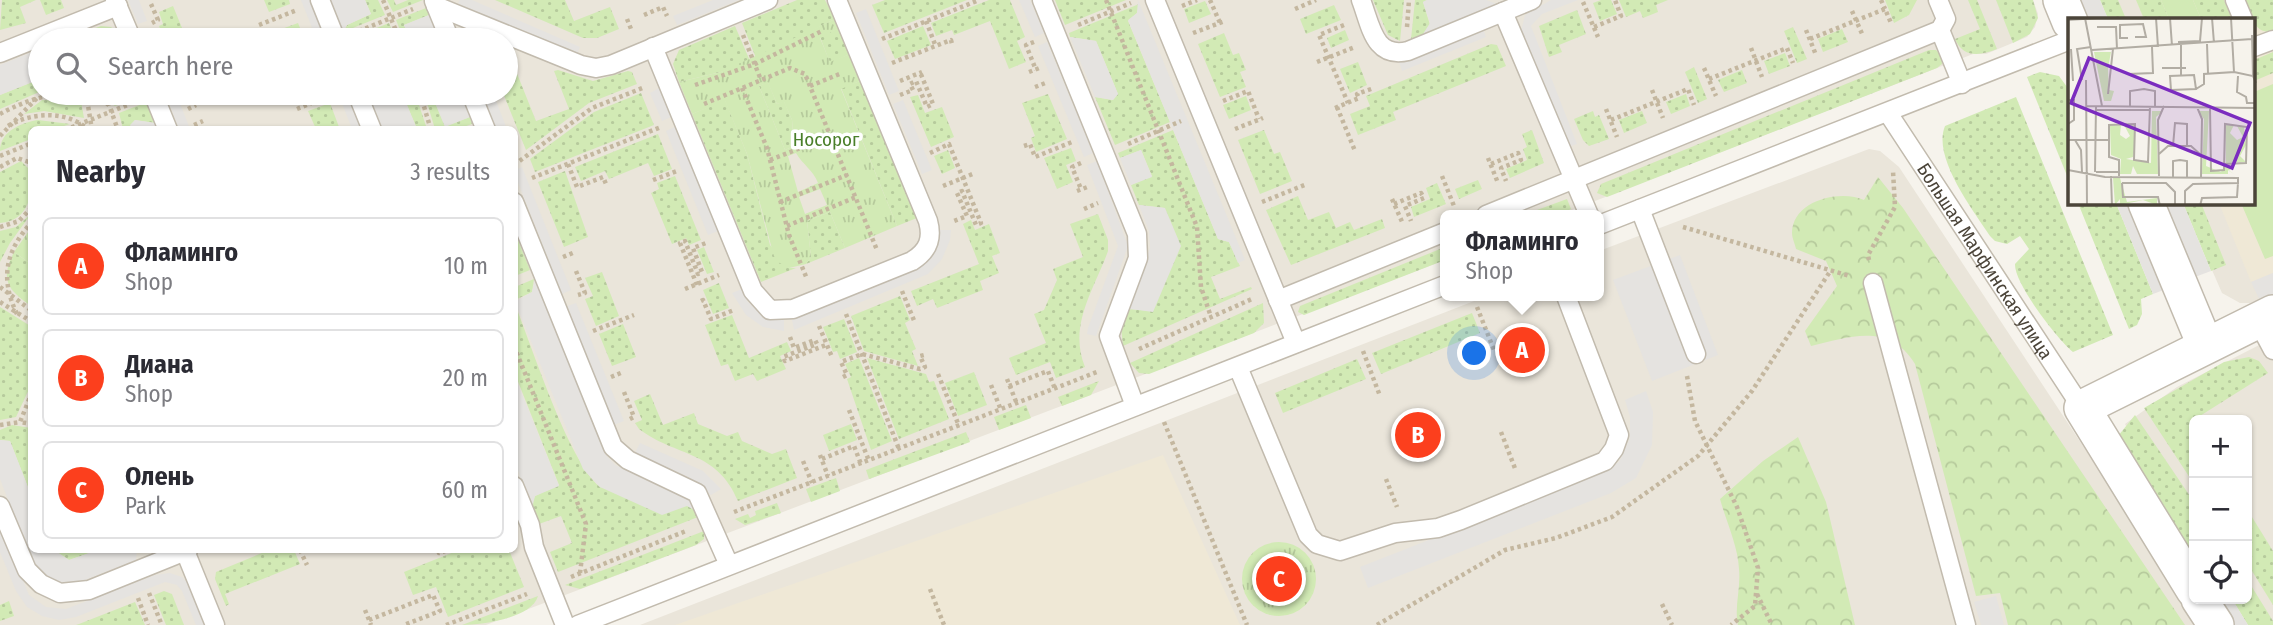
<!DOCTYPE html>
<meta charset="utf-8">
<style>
body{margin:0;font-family:"Fira Sans Condensed",sans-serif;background:#f7f7f7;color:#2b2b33}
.controls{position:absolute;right:21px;bottom:21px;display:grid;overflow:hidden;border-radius:10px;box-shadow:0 2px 5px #0004}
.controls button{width:63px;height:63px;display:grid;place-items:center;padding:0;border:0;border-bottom:2px solid #e1e1e2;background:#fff;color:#2b2b33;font:35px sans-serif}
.you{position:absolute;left:1475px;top:354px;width:24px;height:24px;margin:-18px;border:5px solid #fff;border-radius:50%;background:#1a73e8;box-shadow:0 0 0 10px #1a73e833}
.badge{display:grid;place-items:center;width:46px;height:46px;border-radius:50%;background:#fc3f1d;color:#fff;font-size:23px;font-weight:700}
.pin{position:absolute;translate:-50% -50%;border:4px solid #fff;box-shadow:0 2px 7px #0006}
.popup{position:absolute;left:1440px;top:210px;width:164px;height:91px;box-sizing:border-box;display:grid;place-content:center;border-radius:10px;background:#fff;filter:drop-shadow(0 2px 5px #0005);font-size:23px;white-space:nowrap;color:#7c7c81}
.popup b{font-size:26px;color:#2b2b33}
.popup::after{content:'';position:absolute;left:50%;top:100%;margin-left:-14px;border:14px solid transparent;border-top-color:#fff}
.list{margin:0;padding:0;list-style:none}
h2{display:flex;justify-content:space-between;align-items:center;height:91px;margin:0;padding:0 28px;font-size:30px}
h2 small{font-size:23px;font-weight:400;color:#7c7c81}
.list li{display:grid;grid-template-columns:46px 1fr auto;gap:21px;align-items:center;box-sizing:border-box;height:98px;margin:0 14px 14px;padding:0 14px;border:2px solid #e1e1e2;border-radius:10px}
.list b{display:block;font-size:26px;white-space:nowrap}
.list p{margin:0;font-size:23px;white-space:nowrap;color:#7c7c81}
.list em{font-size:23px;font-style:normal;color:#7c7c81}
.icon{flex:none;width:38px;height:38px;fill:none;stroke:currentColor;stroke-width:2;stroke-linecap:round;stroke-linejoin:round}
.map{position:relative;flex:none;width:2273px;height:625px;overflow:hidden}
.search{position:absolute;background:#fff;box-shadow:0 2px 5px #0004;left:28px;top:28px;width:490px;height:77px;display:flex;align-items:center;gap:18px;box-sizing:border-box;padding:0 24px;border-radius:38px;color:#7c7c81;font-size:26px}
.panel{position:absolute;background:#fff;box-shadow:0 2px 5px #0004;left:28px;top:126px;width:490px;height:427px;border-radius:10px}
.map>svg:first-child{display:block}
.residential{fill:#eae5da;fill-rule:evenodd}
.education{fill:#efe8d6}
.grass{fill:url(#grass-dots)}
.forest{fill:url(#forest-crowns)}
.park{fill:url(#park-tufts);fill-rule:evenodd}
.pitch{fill:#d2eab5}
.parking{fill:#e5e3e0}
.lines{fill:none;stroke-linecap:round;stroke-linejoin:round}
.lane-casing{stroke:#c2bbae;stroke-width:21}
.street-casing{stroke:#c2bbae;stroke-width:38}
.path{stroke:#c4b79f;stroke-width:4.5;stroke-dasharray:3.5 3.5;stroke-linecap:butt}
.lane{stroke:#fff;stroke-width:18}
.street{stroke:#fff;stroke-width:35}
.labels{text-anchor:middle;stroke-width:7;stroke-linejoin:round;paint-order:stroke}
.park-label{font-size:19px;fill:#4a7f2a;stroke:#fff}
.street-label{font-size:19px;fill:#4b4439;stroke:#fff}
.inset-road{fill:none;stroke:#b2ada4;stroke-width:2}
.view{fill:#7b2cbf;fill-opacity:0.15;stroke:#7b2cbf;stroke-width:3.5}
.inset-edge{fill:none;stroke:#4b4439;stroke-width:3.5}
</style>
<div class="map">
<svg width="2273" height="625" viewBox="0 0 2273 625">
<defs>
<pattern id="grass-dots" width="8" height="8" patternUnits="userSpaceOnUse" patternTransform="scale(1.75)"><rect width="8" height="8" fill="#d2eab5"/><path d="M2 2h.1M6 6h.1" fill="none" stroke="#b6ca9c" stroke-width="1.8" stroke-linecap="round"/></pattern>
<pattern id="forest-crowns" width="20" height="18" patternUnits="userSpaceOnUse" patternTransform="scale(1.75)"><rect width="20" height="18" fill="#d2eab5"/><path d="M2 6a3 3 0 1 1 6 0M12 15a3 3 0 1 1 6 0" fill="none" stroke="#b6ca9c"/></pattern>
<pattern id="park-tufts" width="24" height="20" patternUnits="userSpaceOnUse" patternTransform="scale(1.75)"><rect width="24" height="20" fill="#d2eab5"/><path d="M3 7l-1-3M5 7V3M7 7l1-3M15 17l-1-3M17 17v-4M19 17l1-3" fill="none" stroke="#b6ca9c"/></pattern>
</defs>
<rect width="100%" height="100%" fill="#f6f3ec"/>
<g class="residential">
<path d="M0,0H2033L2038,14L2035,27L2027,37L1986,54H1973L1559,215H1445V260L486,625H0ZM40,40H506V93H40ZM32,130H514V550H32Z"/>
<polygon points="2100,0 2273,0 2273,295 2250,303 2240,303 2222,293 2183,203 2254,203 2254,19 2108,19"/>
<polygon points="1869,149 1880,151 1899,167 2201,625 640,625 1487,296 1599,296 1599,251"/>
<polygon points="2273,338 2273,625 2248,625 2232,599 2247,599 2247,420 2194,420 2194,551 2125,424 2177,387"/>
</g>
<g class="education">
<polygon points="2136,0 2273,0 2273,273 2251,282 2219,203 2254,203 2254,19 2144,19"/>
<polygon points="1163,455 1240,625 675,625"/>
</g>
<g class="grass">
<polygon points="2,0 36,0 20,7 26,23 0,30"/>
<polygon points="40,0 61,0 64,8 46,15"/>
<polygon points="264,0 289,0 290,4 269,12"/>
<polygon points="365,0 378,0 385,15 343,32 347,25 371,14"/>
<polygon points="387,0 394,0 396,5 408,0 423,0 393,12"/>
<polygon points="495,0 565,0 574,21 610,7 619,29 597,38 583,38"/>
<polygon points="797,0 825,0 835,19 756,58 742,23"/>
<polygon points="885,0 967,0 884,33 872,5"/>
<polygon points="989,0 1010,0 1025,37 1017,41 1026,62 1009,69 990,21 954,35 952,30 936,36 931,23"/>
<polygon points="1055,0 1126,0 1065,25"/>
<polygon points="1373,0 1404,0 1400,41 1388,35"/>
<polygon points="1415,0 1427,0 1423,2 1430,25 1423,34 1411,39"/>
<polygon points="1601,0 1611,0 1617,14 1600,21 1593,3"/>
<polygon points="1619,0 1668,0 1656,5 1658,12 1643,18 1640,11 1626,17"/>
<polygon points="1885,0 1917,0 1909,15 1894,23"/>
<path d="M1968,0H1977L1997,49C1980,56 1963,58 1955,39L1980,29Z"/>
<polygon points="1996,0 2033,0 2038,18 2030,34 2013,43"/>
<polygon points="2100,0 2118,0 2126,19 2108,19"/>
<polygon points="2136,0 2161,0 2169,19 2144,19"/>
<polygon points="2193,0 2224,0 2232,19 2201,19"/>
<path d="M2244,0H2273V32C2254,34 2250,15 2244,0Z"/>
<polygon points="1205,1 1211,14 1189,23 1184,9"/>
<polygon points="1139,4 1137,13 1128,21 1170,122 1115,145 1095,97 1113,100 1118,94 1096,41 1070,37 1069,33"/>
<polygon points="1334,5 1341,20 1306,34 1300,19"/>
<polygon points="173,6 187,40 164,40 159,26 163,24 159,12"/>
<polygon points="426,8 429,15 404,25 410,40 404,40 396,20"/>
<polygon points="1577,10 1586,34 1559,45 1562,52 1549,57 1539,26"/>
<polygon points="298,23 305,40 280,40 276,31"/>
<polygon points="389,23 396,40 381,40 379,34 363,40 347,40"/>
<polygon points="101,26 111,27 118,33 111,40 83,40 82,33"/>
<polygon points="735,26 750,61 721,72 679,82 673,64 679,50"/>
<polygon points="923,26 931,45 895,59 887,41"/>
<polygon points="1793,27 1807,59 1797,63 1784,31"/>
<polygon points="839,28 850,54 830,63 820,37"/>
<polygon points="1842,29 1848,42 1823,52 1818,39"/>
<polygon points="1345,30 1349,40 1331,48 1327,38"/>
<polygon points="1224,33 1233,55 1239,53 1246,70 1240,72 1246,87 1220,97 1198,44"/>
<polygon points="1491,44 1497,45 1506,66 1393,112 1396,120 1358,135 1350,114 1370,106 1366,96"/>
<polygon points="506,46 536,121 569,109 554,71 558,70 593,81 628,71 632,72 637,84 589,103 526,150 503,93 506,93"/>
<polygon points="1929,50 1936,50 1942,56 1942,64 1937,68 1607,197 1597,193 1601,184"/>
<polygon points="2273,52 2273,73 2254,81 2254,60"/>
<polygon points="1785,53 1790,66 1769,74 1764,61"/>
<polygon points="1358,62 1367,85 1350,93 1340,69"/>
<polygon points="1694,67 1707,99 1698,103 1685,72"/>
<polygon points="1742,70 1747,83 1724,92 1718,80"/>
<polygon points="2040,72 2059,76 2070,91 2070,183 2027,77"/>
<polygon points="40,79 40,90 37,93 0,109 0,95"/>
<polygon points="860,81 917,218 897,226 841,88"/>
<polygon points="768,82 777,104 784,101 792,120 794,146 785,150 759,86"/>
<polygon points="100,93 143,93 144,95 115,106 99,95"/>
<polygon points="402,93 415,93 427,129 417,129"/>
<polygon points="424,93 431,93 445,126 470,117 472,124 458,129 435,129"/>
<polygon points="641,93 654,125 535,172 530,159 594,112"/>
<polygon points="1048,94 1067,139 1036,152 1031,138 1035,136 1022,103"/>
<polygon points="1686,94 1690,106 1671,114 1666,102"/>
<polygon points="918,95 925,113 942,107 954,137 931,147 910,97"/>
<polygon points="1246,96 1251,110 1229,119 1223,105"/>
<path d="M2016,97L2113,335L2073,352C2057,339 2014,283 2015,264L2029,249L2020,236L2007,244L1995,241L1990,236C1973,210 1932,157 1945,126Z"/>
<polygon points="42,100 81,101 84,118 44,111 24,114"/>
<polygon points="725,100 747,154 770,245 789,268 796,268 761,282 692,114"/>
<polygon points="147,102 155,123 135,120 131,125 132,129 123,129 119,113"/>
<polygon points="330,103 339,127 316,129 308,111"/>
<polygon points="1593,111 1595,117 1599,115 1609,139 1589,146 1583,140 1574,119"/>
<polygon points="1642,111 1647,123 1624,133 1619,120"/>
<path d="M38,120L70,124L55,129L32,130L31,139L0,151C0,131 21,123 38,120Z"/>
<polygon points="1173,130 1218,239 1229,242 1240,266 1211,277 1220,299 1251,287 1252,289 1123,346 1121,327 1128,309 1153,311 1165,208 1139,205 1131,185 1152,176 1141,150 1120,158 1118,153"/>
<polygon points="1264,130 1274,154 1280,152 1292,181 1260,194 1238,140"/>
<polygon points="1532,130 1544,163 1510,178 1506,169 1527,160 1523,149 1527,147 1522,134"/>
<polygon points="658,134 672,169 654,176 648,163 609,179 605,171 581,181 575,167"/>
<polygon points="1071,148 1076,161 1066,165 1073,182 1057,189 1044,158"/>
<polygon points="948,150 955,168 942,174 934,156"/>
<path d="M21,161L31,171C32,195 30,220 0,223V172Z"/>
<polygon points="565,171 588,237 564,247 538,182"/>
<polygon points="675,176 701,240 689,245 686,238 672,244 651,193 659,189 657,183"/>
<polygon points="1478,180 1482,189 1459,199 1455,189"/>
<polygon points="1437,183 1446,204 1414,217 1411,207 1430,199 1426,188"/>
<polygon points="1298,196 1308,220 1329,212 1336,228 1350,222 1354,230 1382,219 1385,228 1291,265 1266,210"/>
<polygon points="1567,199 1571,209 1559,215 1523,215"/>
<polygon points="2078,203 2116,203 2153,294 2141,299 2142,314 2137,325 2129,329"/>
<polygon points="2183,203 2201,203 2226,265 2211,271"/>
<polygon points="830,212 845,248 806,264 811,257 807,221"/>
<polygon points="31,214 10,243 0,262 0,231 16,227"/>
<path d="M1098,214L1108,240V251C1094,290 1068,325 1085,367L1056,378L1050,362L1016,375L1009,358L1046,343L1034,314L1044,310L1057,280L1053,269L1083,257L1070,224Z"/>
<polygon points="971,220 975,230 989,224 1000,253 992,256 999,273 980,281 983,290 937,308 933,299 917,306 911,291 979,264 963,224"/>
<polygon points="514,230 530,270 515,276 514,276"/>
<polygon points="704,247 714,272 707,274 697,250"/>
<polygon points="1445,247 1445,260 1304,315 1298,312 1300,306"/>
<path d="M14,252L31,264V306C7,289 0,280 14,252Z"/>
<polygon points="602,272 619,316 596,326 585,299 593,296 585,278"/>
<polygon points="534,279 532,292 515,300 515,287"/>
<polygon points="719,283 729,308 713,314 703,290"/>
<polygon points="900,296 910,320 905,323 916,349 912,351 918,366 864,351 851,316"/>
<path d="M514,302C532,346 568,461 600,487L692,507L698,517L558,572L550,552L572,543L561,516L539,524L532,503L535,496L559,485L515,374Z"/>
<polygon points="1263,303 1264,323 1254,333 1149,374 1139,373 1130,363"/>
<polygon points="0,307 32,327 31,385 16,417 0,420"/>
<polygon points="1472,313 1480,333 1381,374 1372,353"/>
<polygon points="732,315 749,358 787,342 791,351 780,356 786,369 757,381 753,374 735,381 728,364 721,366 705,325"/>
<polygon points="844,319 857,352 840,359 837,351 833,352 823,327"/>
<polygon points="623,324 636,357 612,366 599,334"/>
<polygon points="2249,357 2259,361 2268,373 2192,421 2194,426 2194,484 2144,408 2224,362"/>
<polygon points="859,358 892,441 871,450 847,379 851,377 845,364"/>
<polygon points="867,358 926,374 929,382 934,381 949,419 899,439"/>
<polygon points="1357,359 1366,379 1283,413 1275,393"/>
<polygon points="974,372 987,405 958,416 945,383"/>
<polygon points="1099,381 1091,395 1062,406 1058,397"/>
<path d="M650,394L663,425L694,413L698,424L727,436L738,432L742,441L772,454L786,449L797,478L738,501C717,450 676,457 639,429L635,423L642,420L634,401Z"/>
<polygon points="1026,405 1031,418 999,430 994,417"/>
<polygon points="2135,415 2194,502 2194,551 2169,541 2118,436"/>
<polygon points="851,424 857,440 829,451 823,435"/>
<polygon points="12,425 31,428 31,495 10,441 0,440 0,430"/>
<polygon points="966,432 970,442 869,479 866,470"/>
<polygon points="836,478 840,491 811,502 806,489"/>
<polygon points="777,503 781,513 745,525 735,519 748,514 750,518 756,515 755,511"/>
<polygon points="2247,509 2273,551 2273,605 2247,563"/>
<polygon points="704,531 704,539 696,545 580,589 565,585"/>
<polygon points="54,550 98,550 69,560"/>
<polygon points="269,550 294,550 300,564 225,594 229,604 226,606 215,579 216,572"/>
<polygon points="459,550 509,550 524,587 448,617 436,587 413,595 404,572"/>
<polygon points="2247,579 2273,621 2273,625 2248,625 2232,599 2247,599"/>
<polygon points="164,591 172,594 184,625 166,625 154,595"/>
<path d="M538,596C532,618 482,625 462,625Z"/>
<polygon points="9,601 14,616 0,621 0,605"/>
<polygon points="135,602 145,625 76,625 79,624"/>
</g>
<g class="forest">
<path d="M1878,177L1903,208L2185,625H2008L2000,593L1976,596L1915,364C1889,322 1850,337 1811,346L1805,331L1837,286L1826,261L1796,249C1795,244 1792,238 1792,233C1792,200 1841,189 1864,200Z"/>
<path d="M1798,437L1826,502L1855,625H1738C1734,606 1741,589 1739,569C1738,546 1726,521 1720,499L1763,461Z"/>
</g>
<g class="park">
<path d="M835,19L839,28L820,38L830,62L850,54L860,81L841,89L897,226L845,248L830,212L807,221L811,257L806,264L789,268L776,261L773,253L747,154L725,101L692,114L679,82L721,72ZM768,83L777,104L784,102L792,120L794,146L785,150L759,86ZM796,153C803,165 813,170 818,183L798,192L788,156ZM820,189L827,205L805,214L799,197Z"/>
<polygon points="31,228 31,264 14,252"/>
<circle cx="1279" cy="579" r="37"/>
</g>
<g class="pitch">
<polygon points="2161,0 2193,0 2201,19 2169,19"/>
<polygon points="2273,84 2273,256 2265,259 2241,203 2254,203 2254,92"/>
</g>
<g class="parking">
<polygon points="128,0 139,0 147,21 138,24"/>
<polygon points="301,0 311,0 327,40 317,40"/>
<polygon points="330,0 365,0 371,14 347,25 343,32 347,40 346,40"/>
<polygon points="460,0 472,0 580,47 576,56 469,10 458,3"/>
<polygon points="713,0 739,0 677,25 673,16"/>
<polygon points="1019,0 1030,0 1044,33 1035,37"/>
<polygon points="1138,0 1245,260 1238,263 1229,242 1218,239 1128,20 1137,13"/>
<polygon points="1427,0 1486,0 1497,4 1423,34 1430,23 1423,2"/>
<polygon points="1551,0 1578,0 1542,14 1531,26 1577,144 1568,147 1521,31 1525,15"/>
<polygon points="2081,0 2100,0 2108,19 2089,19"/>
<polygon points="866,9 899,91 889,95 856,13"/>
<polygon points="429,15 439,40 410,40 404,25"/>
<polygon points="1483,28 1486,37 1402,71 1399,62"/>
<polygon points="1070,37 1096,41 1118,94 1113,100 1095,97"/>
<polygon points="1047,42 1093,153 1084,157 1038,46"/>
<polygon points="40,49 40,79 0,95 0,65"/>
<polygon points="659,88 671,117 662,121 650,93"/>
<polygon points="165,93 176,93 190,129 179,129"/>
<polygon points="338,93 348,93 363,129 352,129"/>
<polygon points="367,93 402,93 417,129 381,129"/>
<polygon points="431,93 460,93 470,117 445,127"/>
<polygon points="482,93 493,93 507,129 496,129"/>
<polygon points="903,100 932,170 922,174 893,104"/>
<polygon points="135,120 155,123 158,129 132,129 130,125"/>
<polygon points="675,127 718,231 708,235 666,131"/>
<polygon points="1141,150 1152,177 1131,185 1120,158"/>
<polygon points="1097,161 1128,246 1096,336 1087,334 1088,328 1118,246 1087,165"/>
<polygon points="522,167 571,290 562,294 515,175 515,170"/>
<polygon points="2116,203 2134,203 2169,288 2153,294"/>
<polygon points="2164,203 2183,203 2211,271 2195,277"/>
<polygon points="1139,205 1165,208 1181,246 1153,312 1131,309 1126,312 1150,248 1149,231"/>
<polygon points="940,230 951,230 950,240 942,259 928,274 794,330 792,320 921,266 933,253"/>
<polygon points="1680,255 1718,355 1652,381 1613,280"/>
<polygon points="2273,273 2273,295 2260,301 2251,282"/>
<polygon points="535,280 605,454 615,465 683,495 688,499 696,511 687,506 662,515 600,487 583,469 515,302 532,292"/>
<polygon points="742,289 747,301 760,313 784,320 784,331 763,327 746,315 732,293"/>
<polygon points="576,303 624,421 614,425 567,306"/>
<polygon points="514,374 559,486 535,496 532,508 515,463"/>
<polygon points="1646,391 1653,412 1652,445 1636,478 1611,493 1368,588 1360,567 1602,472 1619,462 1630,438 1630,417 1625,400"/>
<polygon points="0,440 10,441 31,495 32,550 54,550 69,560 98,550 137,550 136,560 77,583 60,583 45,577 31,558 0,479"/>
<polygon points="640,443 703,471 721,489 711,495 686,476 635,453"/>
<polygon points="0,525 29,595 46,607 66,609 155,575 170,573 182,577 190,586 206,625 196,625 182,591 177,585 165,582 76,617 59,620 42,616 27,607 16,591 0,552"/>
<polygon points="1996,596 2004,625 1981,625 1974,602"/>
<polygon points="2215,599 2232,599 2248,625 2231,625"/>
</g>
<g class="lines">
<g class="lane-casing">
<g id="lane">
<polyline points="115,0 132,40"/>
<polyline points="320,0 336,40"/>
<polyline points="1042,0 1137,234 1138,258 1109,336 1135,406"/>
<polyline points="1155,0 1296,343"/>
<path d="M1361,0C1371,26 1374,59 1408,51L1532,0"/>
<polyline points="2235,0 2243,19"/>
<polyline points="434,1 450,40"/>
<polyline points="436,6 581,65 596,68 611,65 768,0"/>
<polyline points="1503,12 1589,215"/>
<polyline points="1940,30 1962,84"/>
<path d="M653,47L753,291L770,310L793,309L912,261C928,251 933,239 928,221L837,0"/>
<polyline points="2254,47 2273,40"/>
<polyline points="0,53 118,6"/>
<polyline points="153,93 168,130"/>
<polyline points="357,93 372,130"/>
<polyline points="471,93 486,130"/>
<path id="s1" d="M1888,113L2082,408"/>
<polyline points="514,202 613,447 628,460 697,493 729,565"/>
<polyline points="1640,209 1696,354"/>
<polyline points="1486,215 1940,30 1946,19 1938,0"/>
<polyline points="1599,225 2070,40"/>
<polyline points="1873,283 1966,625"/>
<polyline points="1278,300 1445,232"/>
<polyline points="2257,320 2273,350"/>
<polyline points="1238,367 1308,535 1317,544 1340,551 1395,533 1438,528 1461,520 1605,461 1614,449 1619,435 1566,296"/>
<polyline points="514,486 530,525 534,547 565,625"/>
<polyline points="0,506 27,570 41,584 60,593 89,590 188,550"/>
<polyline points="185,551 215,625"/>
<polyline points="578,625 1445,285"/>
</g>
</g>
<g class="street-casing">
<g id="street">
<polyline points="2061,0 2070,22"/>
<polyline points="2146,203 2205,345"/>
<polyline points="2194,590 2082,408 2273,313"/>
<polyline points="2199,599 2216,625"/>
</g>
</g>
<g class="path">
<polyline points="383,0 400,40"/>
<polyline points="1106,0 1197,227 1201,287 1211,317"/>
<polyline points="1210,0 1220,23"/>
<polyline points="1881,0 1885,9"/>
<polyline points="1583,2 1598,37"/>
<polyline points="151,4 158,20 152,23"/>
<polyline points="1182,6 1197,0"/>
<polyline points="1295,9 1316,0"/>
<polyline points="1852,11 1863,36"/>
<polyline points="644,15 663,7 667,16"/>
<polyline points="627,19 631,29"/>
<polyline points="926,21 936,47"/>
<polyline points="259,25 297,10"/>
<polyline points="1078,25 1131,3"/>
<polyline points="1344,25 1319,35 1348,103"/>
<polyline points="1407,27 1409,0"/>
<polyline points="1594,27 1621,16 1615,0"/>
<polyline points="1806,30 1816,55"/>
<polyline points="359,31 413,9"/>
<polyline points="1193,33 1225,21"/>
<polyline points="743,35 761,80"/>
<polyline points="882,39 979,0"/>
<polyline points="1810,39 1885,9 1891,23"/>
<polyline points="1034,42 1026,45 1036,70"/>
<polyline points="1751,48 1762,77"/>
<polyline points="1317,62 1355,47"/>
<polyline points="892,63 951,40 952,44"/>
<polyline points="1704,68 1716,96"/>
<polyline points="1029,72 1042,67"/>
<polyline points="1709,79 1787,48 1793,63"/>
<polyline points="900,81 922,72"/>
<polyline points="695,85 755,64 822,31"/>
<polyline points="810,86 842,73"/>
<polyline points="1035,87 1048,82"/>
<polyline points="742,88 767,148 789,235 807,279"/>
<polyline points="1652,90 1663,118"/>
<polyline points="86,93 92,130"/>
<polyline points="420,93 431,130"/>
<polyline points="900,95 913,90 910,84 916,81 927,107 933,104 920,72"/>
<polyline points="1223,101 1248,91 1259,119"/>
<polyline points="704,104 790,68 805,74 877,250"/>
<polyline points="1337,107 1355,151"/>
<polyline points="1335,108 1359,98 1357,94 1374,88"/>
<polyline points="188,109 196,105"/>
<polyline points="297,109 333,94"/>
<polyline points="1606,109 1617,137"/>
<path d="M0,114C31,97 76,83 109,105L118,130"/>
<polyline points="1611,120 1688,89 1694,105"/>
<polyline points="194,125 203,121"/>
<path d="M8,126C32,112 67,110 89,130"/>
<polyline points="1235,129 1263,118"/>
<polyline points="65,130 130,104"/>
<polyline points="0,136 37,98"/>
<polyline points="1128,144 1181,121"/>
<polyline points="1024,146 1030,144 1035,157 1072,142"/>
<polyline points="930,153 949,144 981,223 976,225 962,191 957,193 967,216 954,221"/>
<polyline points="0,156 32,143"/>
<polyline points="1488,158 1498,183"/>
<polyline points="770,160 831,136"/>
<polyline points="1081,163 1072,167 1081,189"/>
<polyline points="568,164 577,187 603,177 606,184"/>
<polyline points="1491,164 1518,153 1521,160 1501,168 1506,181"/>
<polyline points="514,165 592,108 645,87"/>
<polyline points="0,167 17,158 32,163"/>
<polyline points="1442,176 1454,206"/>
<polyline points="532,178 661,127"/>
<polyline points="653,180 677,171"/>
<polyline points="943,186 975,173"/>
<polyline points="1077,191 1090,186"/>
<polyline points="1392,199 1403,224"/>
<polyline points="780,202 847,175"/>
<polyline points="1262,202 1307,184"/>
<polyline points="1394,204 1421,193 1424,198 1405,206 1411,221"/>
<polyline points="1084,209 1098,203"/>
<polyline points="787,226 856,197"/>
<polyline points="0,227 19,221 32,207"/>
<polyline points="1683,227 1850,276"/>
<polyline points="563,257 575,252"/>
<polyline points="1869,260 1868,255 1895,207 1893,171"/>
<polyline points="576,271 585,293 578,295"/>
<polyline points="697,285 680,243 685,241 698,274 702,272 693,248 706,243"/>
<polyline points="0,287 32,311"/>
<polyline points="685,289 719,275"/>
<polyline points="902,291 915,323"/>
<polyline points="701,301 703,300 711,319 734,310"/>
<polyline points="0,302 32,322"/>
<polyline points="1477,307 1494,350"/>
<path d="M17,314C0,279 5,251 32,222"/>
<polyline points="846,314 899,449"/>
<polyline points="819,326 832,357"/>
<polyline points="593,331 634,315"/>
<polyline points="790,337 794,348 815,340 817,344 783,357 785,361 826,345"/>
<polyline points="514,346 586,524 580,573"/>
<polyline points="1139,349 1252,299"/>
<polyline points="1363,351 1380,396"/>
<polyline points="938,374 959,426"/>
<polyline points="1687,376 1695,421 1737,507 1758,568 1755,606 1731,625"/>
<polyline points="611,377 623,372"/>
<polyline points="843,377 847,375 841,362 862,354 920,369 925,367 920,356 924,355"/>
<polyline points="1007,379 1017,404"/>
<polyline points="991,385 1001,410"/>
<polyline points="1009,386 1048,371 1055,389"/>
<polyline points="32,392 20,422 32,424"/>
<polyline points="624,392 634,417 628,420"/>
<polyline points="849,410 869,461"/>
<polyline points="1164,422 1247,625"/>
<polyline points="0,425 20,422"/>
<polyline points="1501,432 1516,471"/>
<polyline points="820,455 828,476"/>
<polyline points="822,459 854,446 861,464"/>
<polyline points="803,461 812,483"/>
<polyline points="1386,479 1397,507"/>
<polyline points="734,512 1097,372"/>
<polyline points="300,550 307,565"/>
<polyline points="438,550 439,553 448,550"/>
<polyline points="571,577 686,531"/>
<polyline points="930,589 944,625"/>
<polyline points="149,593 161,623"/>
<polyline points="1757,594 1772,625"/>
<polyline points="138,598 148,625"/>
<polyline points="1662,604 1672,625"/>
<polyline points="365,610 371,625"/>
<polyline points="369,620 433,595 440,611 404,625"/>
<polyline points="446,625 527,594"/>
<polyline points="1377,625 1505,550 1556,538 1612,517 1698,456 1752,391 1831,270"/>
</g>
<use href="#lane" class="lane"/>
<use href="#street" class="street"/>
</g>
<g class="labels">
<g class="park-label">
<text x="826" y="146">Носорог</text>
</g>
<g class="street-label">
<text dy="7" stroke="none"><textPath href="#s1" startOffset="177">Большая Марфинская улица</textPath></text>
</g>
</g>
<g transform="translate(2068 18)">
<rect width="187" height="187" fill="#f6f3ec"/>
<path d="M84,93H95L88,99L90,156H63H69L65,148L63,156H52L53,141L43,137L42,108L53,107L52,117L58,121L62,118L56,107H66L67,131L65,139L58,141L83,145ZM130,93H141L138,148L153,154L157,147H165L161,153L166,156L160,152V156H134L136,101ZM157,107H166L162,115L169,122L175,119L169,108L176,109L178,127L172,138L178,144L158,145ZM45,160H52L59,184L89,180V187L75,182L52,187V181L47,187Z" fill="#d2eab5"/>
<path d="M26,34H43L40,50L41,72L46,73L43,83H36Z" fill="#d2eab5"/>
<path class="inset-road" d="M17,0L34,88M88,0L90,29M102,0L104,28M144,0L146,25M0,2L29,0M29,9H48L49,31M184,17L185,58M60,20H52V7L75,6L78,19H67M110,24L132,23L134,0M139,26L140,55M113,27V57M3,31L5,63M24,32L184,21M94,50H118M166,54L185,58L188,65M60,56L85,55L84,29M126,57L128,71L103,72L102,58ZM170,58L169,74L178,79L179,85H188M14,62L9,31L23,29M18,62L19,188M128,71L136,66V56L166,54L163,0M40,76L45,31M0,82H6V102L0,106M18,88L188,90M62,88V73L76,71L87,73V88M129,89L134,101L133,159M142,89L143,153L156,152L157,106L179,109L178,145L156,146M28,92H82M0,122H41M7,122L13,132L14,154M105,128L107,105L119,106V128M91,136L100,128H123L133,137M0,152L37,159L170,160V165L125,166L117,173V188M27,154L28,88M28,154H51M43,158L44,188M51,158V142L41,139V107L67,106L66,142L80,144L82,88M91,158L90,102L96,88M105,159V143L112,142L119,143V159M54,165H98L107,174V188M54,165L55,179H90L92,188M132,188L134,180L169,179L170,165"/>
<path class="view" d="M21,40L182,105L164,150L3,85Z"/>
<rect width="187" height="187" class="inset-edge"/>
</g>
</svg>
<div class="controls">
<button>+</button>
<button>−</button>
<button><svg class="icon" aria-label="locate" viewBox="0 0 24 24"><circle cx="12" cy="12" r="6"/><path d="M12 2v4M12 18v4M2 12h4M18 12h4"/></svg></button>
</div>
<div class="you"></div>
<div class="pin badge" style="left:1522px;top:350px">A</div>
<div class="popup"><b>Фламинго</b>Shop</div>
<div class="pin badge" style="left:1418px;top:435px">B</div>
<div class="pin badge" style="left:1279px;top:579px">C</div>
<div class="search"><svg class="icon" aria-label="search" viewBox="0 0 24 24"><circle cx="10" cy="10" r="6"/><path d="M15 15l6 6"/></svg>Search here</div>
<section class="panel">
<h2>Nearby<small>3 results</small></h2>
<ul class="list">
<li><span class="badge">A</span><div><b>Фламинго</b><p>Shop</p></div><em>10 m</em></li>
<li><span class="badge">B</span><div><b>Диана</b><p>Shop</p></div><em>20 m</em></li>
<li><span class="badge">C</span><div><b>Олень</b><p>Park</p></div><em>60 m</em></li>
</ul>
</section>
</div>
